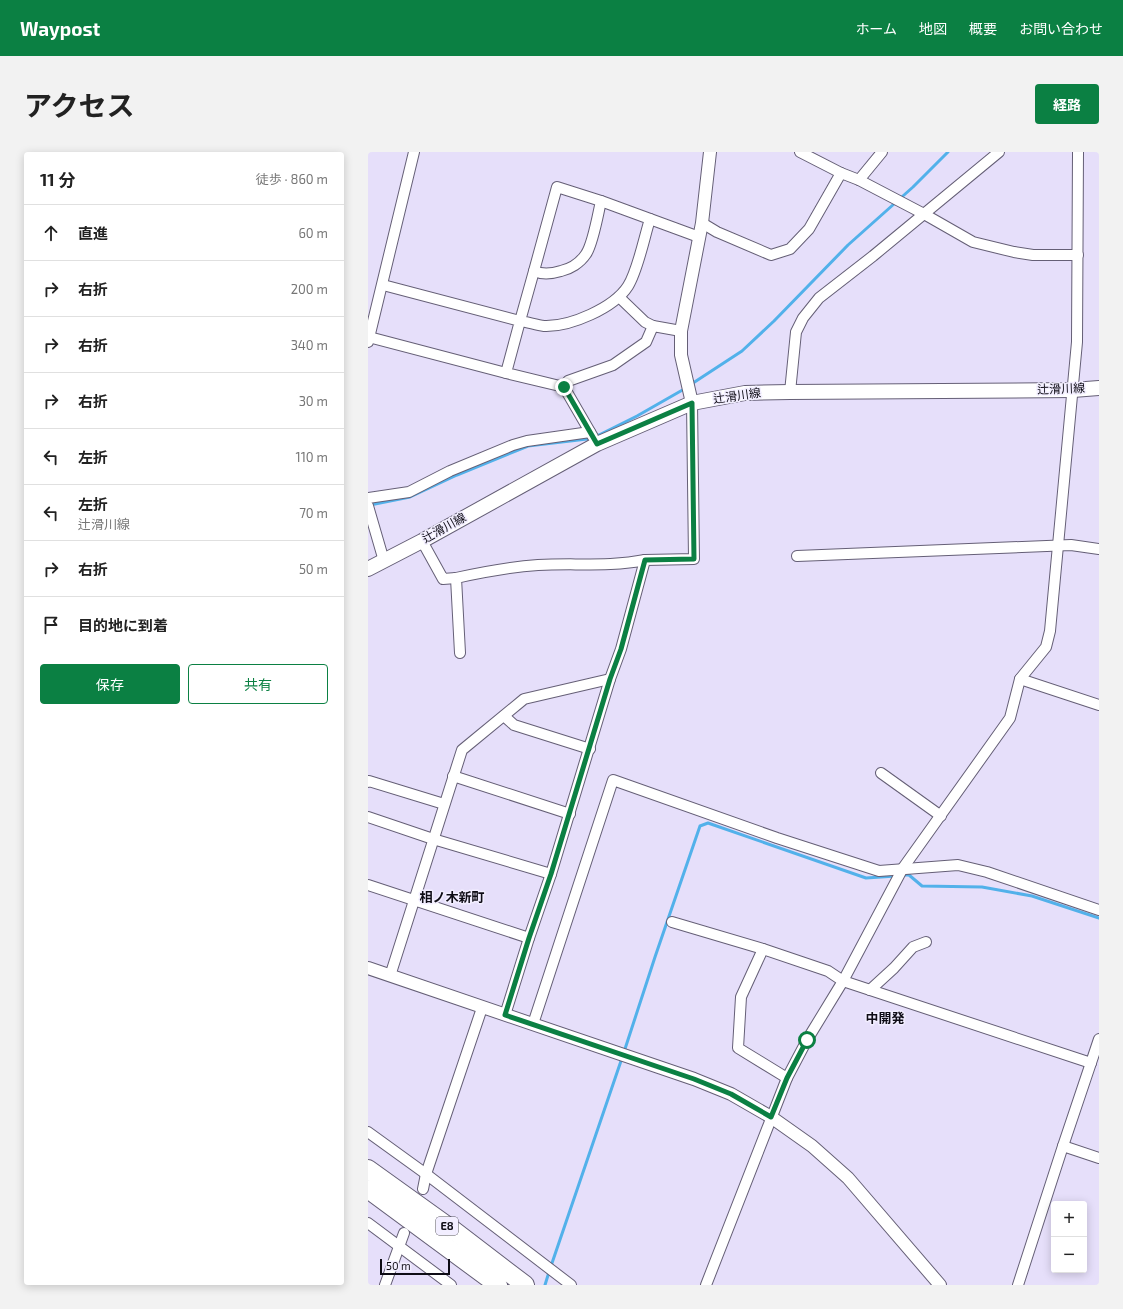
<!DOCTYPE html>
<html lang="ja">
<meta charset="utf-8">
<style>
body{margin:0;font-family:"Exo 2","Noto Sans JP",sans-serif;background:#f2f2f2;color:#222}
.controls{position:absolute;right:12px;bottom:12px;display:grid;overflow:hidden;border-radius:4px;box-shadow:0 2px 10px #0003}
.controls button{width:36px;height:36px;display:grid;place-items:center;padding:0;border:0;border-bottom:1px solid #e0e0e0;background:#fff;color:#222;font:20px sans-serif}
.scale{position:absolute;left:12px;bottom:10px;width:70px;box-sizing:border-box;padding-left:4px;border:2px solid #0e0c15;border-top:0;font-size:11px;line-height:14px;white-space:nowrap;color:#0e0c15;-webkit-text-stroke:3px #f2eeff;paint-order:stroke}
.stop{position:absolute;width:12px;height:12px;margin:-9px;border:3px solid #0b8043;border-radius:50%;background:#fff}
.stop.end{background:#0b8043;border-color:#fff;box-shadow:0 1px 4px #0008}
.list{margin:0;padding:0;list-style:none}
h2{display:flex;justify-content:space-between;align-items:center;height:52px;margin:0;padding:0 16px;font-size:17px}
h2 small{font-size:13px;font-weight:400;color:#767676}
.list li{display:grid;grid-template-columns:26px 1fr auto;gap:12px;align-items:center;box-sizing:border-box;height:56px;padding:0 16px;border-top:1px solid #e0e0e0}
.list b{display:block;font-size:15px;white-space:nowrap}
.list p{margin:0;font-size:13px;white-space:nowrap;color:#767676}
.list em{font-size:13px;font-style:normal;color:#767676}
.actions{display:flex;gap:8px;padding:12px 16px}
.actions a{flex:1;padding:9px 0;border:1px solid #0b8043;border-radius:4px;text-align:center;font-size:14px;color:#0b8043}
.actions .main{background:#0b8043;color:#fff}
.icon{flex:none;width:22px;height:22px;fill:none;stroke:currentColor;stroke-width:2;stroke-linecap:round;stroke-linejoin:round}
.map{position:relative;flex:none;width:731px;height:1133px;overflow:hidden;border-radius:4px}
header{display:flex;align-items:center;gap:24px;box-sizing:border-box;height:56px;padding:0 20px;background:#0b8043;color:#fff}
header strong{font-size:19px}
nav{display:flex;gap:22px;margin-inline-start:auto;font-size:14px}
.intro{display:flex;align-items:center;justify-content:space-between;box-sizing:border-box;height:96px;padding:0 24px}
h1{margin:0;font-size:28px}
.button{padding:10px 18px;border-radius:4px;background:#0b8043;color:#fff;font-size:14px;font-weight:700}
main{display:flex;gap:24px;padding:0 24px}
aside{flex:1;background:#fff;border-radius:4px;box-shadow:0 2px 10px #0003}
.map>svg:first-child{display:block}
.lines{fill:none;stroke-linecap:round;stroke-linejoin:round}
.stream{stroke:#52b1ea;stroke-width:3}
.minor-casing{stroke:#655f76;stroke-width:12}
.tertiary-casing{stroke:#655f76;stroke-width:14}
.secondary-casing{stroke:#655f76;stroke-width:16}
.motorway-casing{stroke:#655f76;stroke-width:20}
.minor{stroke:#fff;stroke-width:10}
.tertiary{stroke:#fff;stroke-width:12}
.secondary{stroke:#fff;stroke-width:14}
.motorway{stroke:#fff;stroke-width:18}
.route{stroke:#0b8043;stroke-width:5}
.labels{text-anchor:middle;stroke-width:3;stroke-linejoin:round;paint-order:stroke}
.shield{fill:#f2eeff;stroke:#52505b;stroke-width:1}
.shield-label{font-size:11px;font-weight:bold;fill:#0e0c15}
.street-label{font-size:12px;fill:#0e0c15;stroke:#f2eeff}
.neighbourhood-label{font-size:13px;font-weight:bold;fill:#0e0c15;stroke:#f2eeff}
</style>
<header>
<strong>Waypost</strong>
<nav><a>ホーム</a><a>地図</a><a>概要</a><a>お問い合わせ</a></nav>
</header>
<div class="intro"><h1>アクセス</h1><a class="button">経路</a></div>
<main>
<aside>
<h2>11 分<small>徒歩 · 860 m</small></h2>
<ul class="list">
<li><svg class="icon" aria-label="ahead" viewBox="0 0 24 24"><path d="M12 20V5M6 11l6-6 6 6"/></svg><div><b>直進</b></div><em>60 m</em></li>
<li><svg class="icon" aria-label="right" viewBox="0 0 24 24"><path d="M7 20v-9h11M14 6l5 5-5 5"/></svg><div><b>右折</b></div><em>200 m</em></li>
<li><svg class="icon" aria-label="right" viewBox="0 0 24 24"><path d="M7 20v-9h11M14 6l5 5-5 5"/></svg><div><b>右折</b></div><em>340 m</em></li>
<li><svg class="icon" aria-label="right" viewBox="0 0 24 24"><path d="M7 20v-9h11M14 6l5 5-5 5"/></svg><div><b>右折</b></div><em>30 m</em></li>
<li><svg class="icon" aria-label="left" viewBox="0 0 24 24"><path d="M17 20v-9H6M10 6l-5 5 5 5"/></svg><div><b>左折</b></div><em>110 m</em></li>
<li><svg class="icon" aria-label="left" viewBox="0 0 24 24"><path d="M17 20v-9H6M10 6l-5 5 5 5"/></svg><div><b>左折</b><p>辻滑川線</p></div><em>70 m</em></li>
<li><svg class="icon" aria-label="right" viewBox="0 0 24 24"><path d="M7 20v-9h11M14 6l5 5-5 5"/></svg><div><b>右折</b></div><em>50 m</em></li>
<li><svg class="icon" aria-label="arrive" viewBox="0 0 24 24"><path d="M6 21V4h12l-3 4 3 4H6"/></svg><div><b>目的地に到着</b></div></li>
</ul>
<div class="actions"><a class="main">保存</a><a>共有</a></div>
</aside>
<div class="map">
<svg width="731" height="1133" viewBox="0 0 731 1133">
<rect width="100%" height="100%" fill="#e6dffa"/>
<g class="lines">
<g class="stream">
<polyline points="322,233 374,199 406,169 480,93 545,35 580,0"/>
<polyline points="2,353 42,345 89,323 160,294 219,287 231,283 269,264 318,236"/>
<polyline points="534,723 541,723 554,734 614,735 664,744 731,766"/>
<polyline points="256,900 287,805 332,674 340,671 498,726 528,724"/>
<polyline points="183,1114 254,906"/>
<polyline points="177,1133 181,1120"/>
</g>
<g class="minor-casing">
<g id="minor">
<polyline points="432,0 473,21 491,28 556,62 605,90 646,100 665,103 710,103"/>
<polyline points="491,28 514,0"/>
<polyline points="282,67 331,85"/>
<polyline points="334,71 349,80 403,103 422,97 441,77 473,21"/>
<polyline points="166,119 189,35 233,49"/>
<path d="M15,133L152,169L166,119C175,123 183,122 193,119C202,117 212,111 218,102C225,92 230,62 233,49L282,67C276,86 270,118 260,134C246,156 202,175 176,174C168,173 160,170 152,169L138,221L196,235"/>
<polyline points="251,145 277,170 285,174"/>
<polyline points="1,185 138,221"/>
<polyline points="0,190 46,0"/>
<polyline points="422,240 428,180 435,166 451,146 505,104 631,0"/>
<polyline points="225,285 196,235 200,229 245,213 278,190 285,174 313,179"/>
<polyline points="0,346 41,340 82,319 145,293 159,289 222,280"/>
<polyline points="0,354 16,409"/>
<polyline points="54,389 75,427 88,426"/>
<polyline points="429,404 703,393 731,397"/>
<path d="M92,501L88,426C115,420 142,415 170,413C205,411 242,415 277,408"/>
<polyline points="652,527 731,553"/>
<polyline points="136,564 146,573 222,597"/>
<polyline points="513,621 573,664"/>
<polyline points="85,624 202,662"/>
<polyline points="0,630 1,629 76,652"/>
<polyline points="0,665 65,687 183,722"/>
<polyline points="0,733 161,786"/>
<polyline points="304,770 395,797"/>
<polyline points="22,824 94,598 156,547 242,527"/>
<polyline points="502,838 526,816 545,795 558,790"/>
<polyline points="137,863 161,786 183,722 242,527 253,497 277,408 326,407 324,251"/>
<polyline points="165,872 245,628 409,686 511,719 590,713 619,720 731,758"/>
<polyline points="419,926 370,896 373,845 395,797 460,819 475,829 723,911"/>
<polyline points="0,980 58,1022 203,1133"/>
<polyline points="695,994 731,1006"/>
<polyline points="55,1037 58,1022 114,856"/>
<polyline points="0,1071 83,1133"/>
<polyline points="17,1133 36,1081"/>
<polyline points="338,1133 419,926 439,888 475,829 535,716 642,566 652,527 678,495 682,479 709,190 710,0"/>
<polyline points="650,1133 695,994 731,887"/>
</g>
</g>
<g class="tertiary-casing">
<g id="tertiary">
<polyline points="324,251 313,203 313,179 334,71 342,0"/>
<polyline points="0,816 326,927 363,942 403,965 444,994 480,1026 572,1133"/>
</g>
</g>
<g class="secondary-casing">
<polyline id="secondary" points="0,417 54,389 229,292 324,251 377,241 422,240 705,238 731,236"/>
</g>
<g class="motorway-casing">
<g id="motorway">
<polyline points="0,1017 85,1078 157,1133"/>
<polyline points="0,1037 130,1133"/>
</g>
</g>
<use href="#minor" class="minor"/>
<use href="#tertiary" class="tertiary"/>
<use href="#secondary" class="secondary"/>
<use href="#motorway" class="motorway"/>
</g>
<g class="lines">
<polyline class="route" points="196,235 229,292 324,251 326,407 277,408 253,497 242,527 183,722 161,786 137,863 326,927 363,942 403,965 419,926 439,888"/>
</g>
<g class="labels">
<rect class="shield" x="68" y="1065" width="22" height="18" rx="3"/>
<g class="shield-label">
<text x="79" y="1078">E8</text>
</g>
<g class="street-label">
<text transform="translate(693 237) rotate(-2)" y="4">辻滑川線</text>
<text transform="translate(369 244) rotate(-8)" y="4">辻滑川線</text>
<text transform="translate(76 376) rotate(-29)" y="4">辻滑川線</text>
</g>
<g class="neighbourhood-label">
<text x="84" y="750">相ノ木新町</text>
<text x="517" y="871">中開発</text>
</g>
</g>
</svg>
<div class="controls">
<button>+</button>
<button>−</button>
</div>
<div class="scale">50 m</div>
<div class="stop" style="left:439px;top:888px"></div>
<div class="stop end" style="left:196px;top:235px"></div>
</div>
</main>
